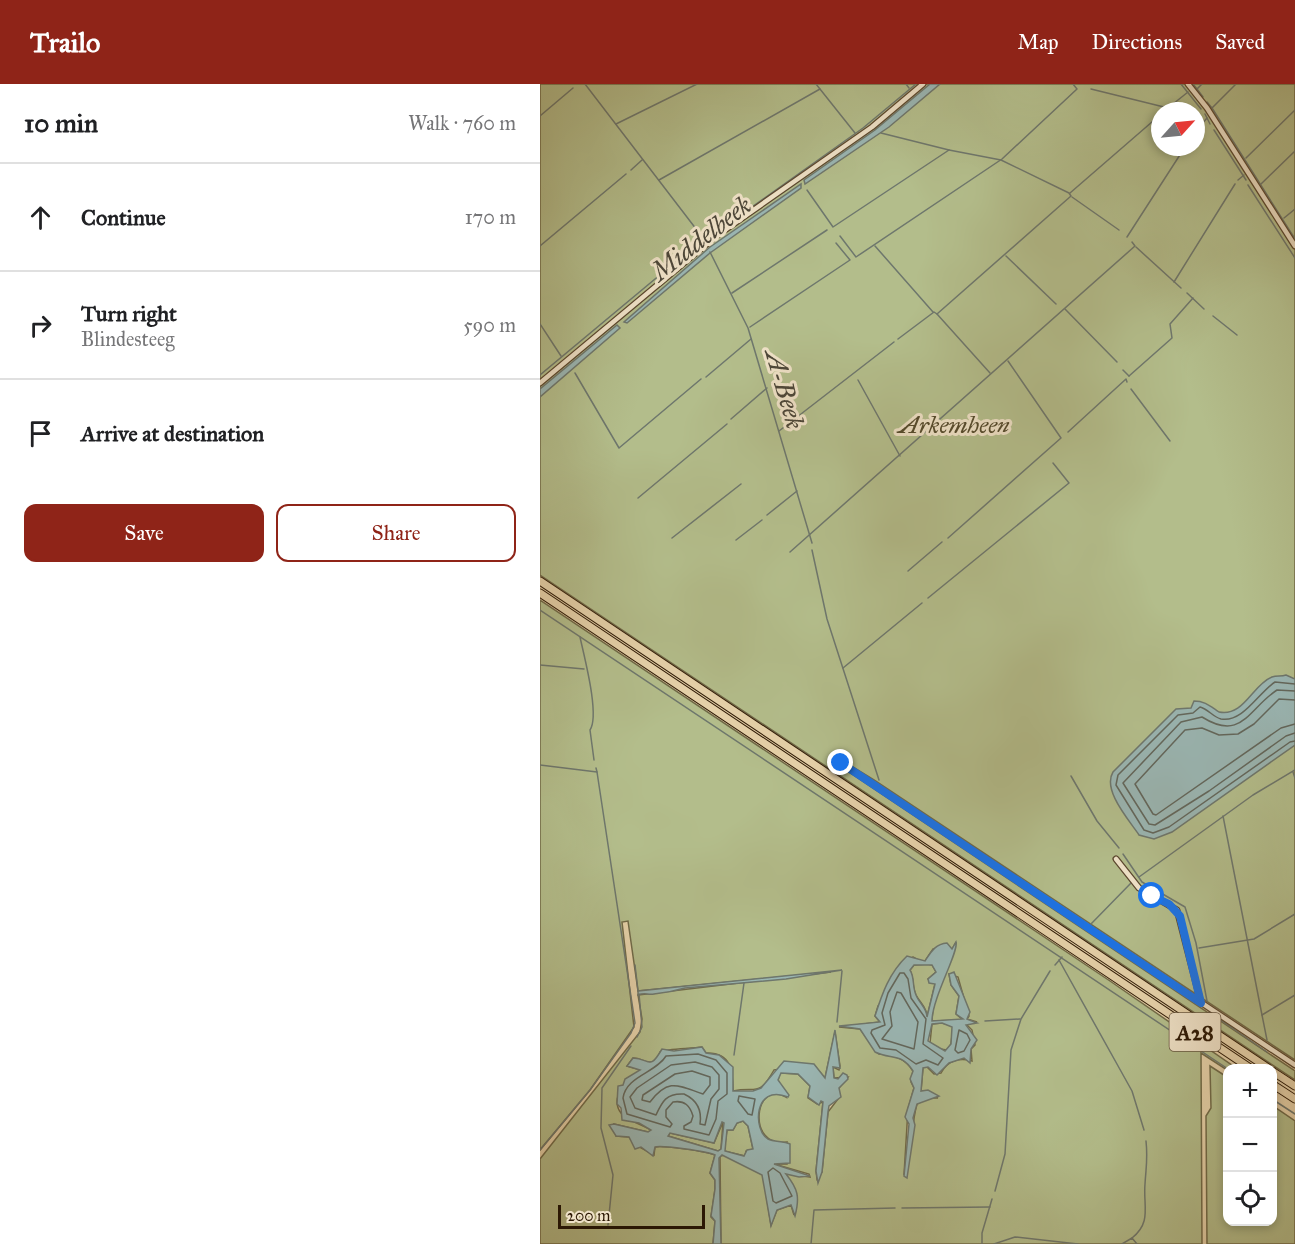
<!DOCTYPE html>
<meta charset="utf-8">
<style>
body{margin:0;font-family:"IM FELL Great Primer",serif;background:#f6f6f6;color:#202124}
.controls{position:absolute;right:18px;bottom:18px;display:grid;overflow:hidden;border-radius:12px;box-shadow:0 3px 9px #0003}
.controls button{width:54px;height:54px;display:grid;place-items:center;padding:0;border:0;border-bottom:2px solid #e0e0e0;background:#fff;color:#202124;font:30px sans-serif}
.compass{position:absolute;left:611px;top:18px;width:54px;height:54px;border-radius:50%;background:#fff;box-shadow:0 3px 9px #0003;rotate:63deg}
.scale{position:absolute;left:18px;bottom:15px;width:147px;box-sizing:border-box;padding-left:6px;border:3px solid #2c1804;border-top:0;font-size:16px;line-height:21px;white-space:nowrap;color:#2c1804;-webkit-text-stroke:4px #efe2c8;paint-order:stroke}
.stop{position:absolute;width:18px;height:18px;margin:-14px;border:4px solid #1a73e8;border-radius:50%;background:#fff}
.stop.end{background:#1a73e8;border-color:#fff;box-shadow:0 2px 6px #0008}
.list{margin:0;padding:0;list-style:none}
h2{display:flex;justify-content:space-between;align-items:center;height:78px;margin:0;padding:0 24px;font-size:26px}
h2 small{font-size:20px;font-weight:400;color:#757577}
.list li{display:grid;grid-template-columns:39px 1fr auto;gap:18px;align-items:center;box-sizing:border-box;height:108px;padding:0 24px;border-top:2px solid #e0e0e0}
.list b{display:block;font-size:22px;white-space:nowrap}
.list p{margin:0;font-size:20px;white-space:nowrap;color:#757577}
.list em{font-size:20px;font-style:normal;color:#757577}
.actions{display:flex;gap:12px;padding:18px 24px}
.actions a{flex:1;padding:14px 0;border:2px solid #8f2418;border-radius:12px;text-align:center;font-size:21px;color:#8f2418}
.actions .main{background:#8f2418;color:#fff}
.icon{flex:none;width:33px;height:33px;fill:none;stroke:currentColor;stroke-width:2;stroke-linecap:round;stroke-linejoin:round}
.map{position:relative;flex:none;width:755px;height:1160px;overflow:hidden}
header{display:flex;align-items:center;gap:36px;box-sizing:border-box;height:84px;padding:0 30px;background:#8f2418;color:#fff}
header strong{font-size:28px}
nav{display:flex;gap:33px;margin-inline-start:auto;font-size:21px}
main{display:flex}
aside{flex:1;background:#fff}
.map>svg:first-child{display:block}
.green{fill:#b3bd8b;stroke:#706a48;stroke-width:1.5;fill-rule:evenodd}
.water{fill:#9ab6b3;stroke:#6e776d;stroke-width:1.5;fill-rule:evenodd}
.lines{fill:none;stroke-linecap:round;stroke-linejoin:round}
.shore{stroke:#63675c;stroke-width:1.5}
.stream{stroke:#6e776d;stroke-width:1.5}
.minor-casing{stroke:#5b472e;stroke-width:7}
.highway-casing{stroke:#2c1804;stroke-width:9}
.minor{stroke:#efe2c8;stroke-width:4.5}
.highway{stroke:#e7d3ab;stroke-width:7}
.route{stroke:#1a73e8;stroke-width:8}
.labels{text-anchor:middle;stroke-width:6;stroke-linejoin:round;paint-order:stroke}
.shield{fill:#efe2c8;stroke:#66553f;stroke-width:1.5}
.shield-label{font-size:22px;font-weight:bold;fill:#2c1804}
.park-label{font-size:24px;font-style:italic;fill:#544a2c;stroke:#efe2c8}
.water-label{font-size:26px;font-style:italic;fill:#4d4739;stroke:#efe2c8}
</style>
<header>
<strong>Trailo</strong>
<nav><a>Map</a><a>Directions</a><a>Saved</a></nav>
</header>
<main>
<aside>
<h2>10 min<small>Walk · 760 m</small></h2>
<ul class="list">
<li><svg class="icon" aria-label="ahead" viewBox="0 0 24 24"><path d="M12 20V5M6 11l6-6 6 6"/></svg><div><b>Continue</b></div><em>170 m</em></li>
<li><svg class="icon" aria-label="right" viewBox="0 0 24 24"><path d="M7 20v-9h11M14 6l5 5-5 5"/></svg><div><b>Turn right</b><p>Blindesteeg</p></div><em>590 m</em></li>
<li><svg class="icon" aria-label="arrive" viewBox="0 0 24 24"><path d="M6 21V4h12l-3 4 3 4H6"/></svg><div><b>Arrive at destination</b></div></li>
</ul>
<div class="actions"><a class="main">Save</a><a>Share</a></div>
</aside>
<div class="map">
<svg width="755" height="1160" viewBox="0 0 755 1160">
<rect width="100%" height="100%" fill="#e7d3ab"/>
<filter id="stains"><feTurbulence type="fractalNoise" baseFrequency=".00333" numOctaves="4"/><feColorMatrix values="0 0 0 0 .2 0 0 0 0 .09 0 0 0 0 .02 0 0 0 .5 -.17"/></filter>
<radialGradient id="worn" r=".72"><stop offset=".6" stop-color="#630" stop-opacity="0"/><stop offset="1" stop-color="#630" stop-opacity=".3"/></radialGradient>
<g class="green">
<path d="M0,0H755V976L334,696L300,675L297,680L755,987V996L0,491ZM620,27H656V63H620Z"/>
<path d="M0,516L570,897L696,984L687,986L661,969L662,1160H181L180,1072L185,1071L223,1091L231,1141L237,1126L251,1121L254,1131L245,1089L270,1093L269,1090L234,1080H247V1058C206,1065 214,994 246,1013L238,996L240,989L258,990L270,1002L268,1014L277,1020L283,1018L276,1087L277,1095L282,1088L288,1028L298,1015L299,1004L308,993L294,994L293,983L299,986L300,982L295,948L285,994L274,981L234,986C218,1014 217,1002 193,1007C193,988 192,968 166,969L162,963C150,965 128,964 120,968L117,976C106,982 104,974 93,974L87,982L101,986C87,996 69,1013 81,1029C87,1037 104,1041 111,1046L108,1048L74,1040L76,1052L89,1053L94,1060L114,1071L115,1063C121,1061 166,1067 175,1071L170,1089L175,1096V1105L171,1133L175,1137L173,1160H0V1075L100,948L102,935L98,911L291,888L98,907L88,837L82,838L94,943L50,1006L0,1066ZM416,858C410,885 392,909 392,937L423,936L416,930L419,912L411,901L409,890L418,893L429,932L427,935L437,938L426,940L432,946L435,961L431,965L432,977C419,973 407,977 401,989L394,990L385,981L383,984L381,1007L398,1014H388L377,1020C370,1044 374,1067 364,1091L368,1025L374,1004L371,998L373,987C365,974 354,971 339,970L320,945L299,943L340,938L335,932L338,922L373,873L380,877H385L393,865H412Z"/>
<path d="M388,880L392,881L396,888L388,895L395,900L387,933C387,923 380,919 376,911C372,902 374,895 370,886L374,881Z"/>
<polygon points="392,940 402,939 413,942 411,960 407,966 400,965 390,959"/>
<polygon points="670,982 687,993 688,1138 732,1138 733,1022 755,1037 755,1160 667,1160 666,1032 671,1024"/>
<polygon points="203,1037 208,1042 213,1065 206,1067 205,1072 184,1067 187,1046 193,1046 197,1039"/>
<polygon points="183,1038 181,1065 178,1067 128,1052 130,1049 174,1059"/>
</g>
<g class="water">
<polygon points="390,0 400,0 349,43 265,100 264,96 335,46"/>
<polygon points="261,100 261,104 170,169 87,239 84,238 170,163"/>
<polygon points="77,241 80,244 0,313 0,305"/>
<path d="M746,591L755,595V661L632,748L614,755L599,751C589,736 562,706 573,688L636,625L651,624L654,617C665,617 670,622 679,628C704,633 712,601 732,593C737,591 741,593 746,591Z"/>
<path d="M416,858C419,868 392,914 392,937L423,935L416,930L419,912L411,901L409,890L414,888L430,928L427,935L437,939L426,941L437,956L431,965L430,979L424,974L409,979L397,991L388,983L383,984L381,1007L388,1006L399,1012L377,1020L373,1034L375,1041L367,1094L364,1092L369,1040L365,1033L374,1004L370,995L373,987C361,968 351,976 335,968L320,945L299,942L340,938L335,932C342,910 349,889 367,872L385,877C391,868 395,860 407,859L412,865ZM374,881H392L396,888L388,895L389,899L395,900L387,933C387,924 379,919 376,911C372,902 375,894 370,886ZM402,939L412,943L411,960L405,967L388,957L392,940Z"/>
<path d="M302,886L246,895L145,904C135,907 124,909 114,910C107,911 105,908 98,911V907Z"/>
<path d="M295,946L300,984L293,983L294,994L298,995L303,989L307,991L308,995L299,1004L301,1013L289,1022L288,1028L282,1088L278,1099L276,1087L283,1018L281,1017L279,1021L268,1013L270,1002L258,990L241,989L238,996L249,1011L248,1013C213,999 213,1047 228,1055C234,1058 243,1057 250,1060V1079L234,1080L270,1092L259,1093L246,1090C258,1105 260,1113 255,1132L251,1121L237,1126L231,1142L222,1091L182,1071L179,1074L181,1160H173L175,1137L171,1132L175,1105V1096L170,1089L175,1071C167,1067 121,1061 115,1063L113,1072L101,1063L95,1065L89,1053L76,1052L69,1041L74,1040L108,1048L111,1046L99,1039L82,1036L81,1024L77,1020L78,1002L83,1001L85,995L100,986L87,982L93,974C111,975 109,987 122,965L134,967L162,963L166,969L179,971L193,983V1007H213L221,1004L244,977L274,980L285,994ZM203,1037L208,1042L213,1065L207,1066L204,1072L185,1067L187,1046H193L197,1039ZM182,1038L184,1039L181,1065L178,1067L128,1052L130,1049L174,1059Z"/>
</g>
<g class="lines">
<g class="shore">
<path d="M755,600L735,598C718,609 703,639 681,635C673,633 668,625 660,623L653,629L638,631L578,691L576,701L604,746L613,749L629,743L750,658L755,657"/>
<path d="M755,607L737,606C708,625 702,658 662,633L641,638L583,699L609,740L615,741L669,707L746,652L755,649"/>
<polyline points="755,616 739,615 714,640 698,650 679,651 662,644 645,646 595,700 613,730 616,731 741,644 755,640"/>
<polygon points="360,889 364,889 368,895 371,914 386,935 383,960 403,974 398,981 386,976 376,980 356,966 340,964 331,949 332,946 345,941 342,929 348,909"/>
<polygon points="357,908 361,909 378,938 374,965 342,955 352,942 350,928"/>
<polygon points="419,946 427,950 430,956 424,967 418,969 415,966"/>
<path d="M158,970L176,976L187,989V1010L178,1017L176,1035L169,1051L144,1045V1042L151,1038L153,1032C150,1022 145,1016 133,1018L126,1026V1033L132,1040L130,1043L87,1030L83,1014C86,992 116,989 126,972Z"/>
<path d="M155,978L172,983L179,991V1005L171,1015L165,1041L160,1040C162,1027 157,1016 144,1010C126,1009 122,1018 116,1031L95,1024L90,1013L97,1004L131,981Z"/>
<path d="M152,987L170,993V1001L163,1010C139,1002 129,993 110,1018L102,1016L103,1011L135,990Z"/>
<polygon points="199,1012 215,1015 212,1031 208,1030 198,1017"/>
<polygon points="233,1084 240,1089 252,1112 236,1119 233,1117 228,1088"/>
</g>
<g class="stream">
<polyline points="45,0 163,154"/>
<polyline points="276,0 315,49"/>
<polyline points="366,0 369,4"/>
<polyline points="641,0 661,25"/>
<polyline points="653,0 657,5 662,0"/>
<polyline points="551,5 628,24 648,8"/>
<polyline points="657,5 663,13"/>
<polyline points="667,18 672,24 696,0"/>
<polyline points="672,24 755,155"/>
<polyline points="665,30 670,40"/>
<polyline points="0,32 33,4"/>
<polyline points="76,40 157,0"/>
<polyline points="674,46 706,96"/>
<polyline points="656,47 667,34"/>
<polyline points="706,74 755,26"/>
<polyline points="91,86 102,76"/>
<polyline points="119,96 280,5"/>
<polyline points="698,96 704,91"/>
<polyline points="721,100 755,67"/>
<polyline points="708,101 755,174"/>
<polyline points="267,106 293,143 409,66 341,49"/>
<polyline points="530,109 620,31"/>
<polyline points="532,113 579,146"/>
<polyline points="744,134 755,125"/>
<polyline points="300,152 316,173 462,75 537,5 533,0"/>
<polyline points="587,153 645,63"/>
<polyline points="0,162 86,90"/>
<polyline points="335,162 393,228"/>
<polyline points="596,163 641,204"/>
<polyline points="170,168 208,244 272,459"/>
<polyline points="466,172 516,220"/>
<polyline points="634,198 695,100"/>
<polyline points="192,209 287,146"/>
<polyline points="647,209 664,225"/>
<polyline points="525,225 577,278"/>
<polyline points="397,230 450,289"/>
<polyline points="673,232 697,251"/>
<polyline points="0,240 21,272"/>
<polyline points="210,243 310,176 296,159"/>
<polyline points="358,255 394,228 397,230 531,112 529,109 461,76 409,66"/>
<polyline points="583,286 589,292"/>
<polyline points="35,289 79,364 161,295"/>
<polyline points="0,291 139,175 323,44 376,0"/>
<polyline points="589,292 632,254 630,240 653,214"/>
<polyline points="166,293 211,255"/>
<polyline points="318,296 360,372"/>
<polyline points="591,305 630,357"/>
<polyline points="191,335 227,304"/>
<polyline points="239,347 354,258"/>
<polyline points="528,348 586,295 587,298"/>
<polyline points="98,414 187,340"/>
<polyline points="227,431 257,407"/>
<polyline points="132,454 201,400"/>
<polyline points="408,454 521,354 468,277"/>
<polyline points="196,456 222,436"/>
<polyline points="272,466 287,535 339,696"/>
<polyline points="250,468 595,162 592,158"/>
<polyline points="368,487 402,458"/>
<polyline points="388,514 529,399 513,379"/>
<polyline points="0,526 688,985"/>
<path d="M40,553C44,572 60,631 50,646L54,676"/>
<polyline points="0,581 44,585"/>
<polyline points="303,584 382,519"/>
<polyline points="0,681 57,688 56,684"/>
<polyline points="753,688 755,694"/>
<polyline points="531,692 557,737 579,764"/>
<polyline points="683,732 722,931"/>
<polyline points="583,770 602,798 645,823 656,859 667,917"/>
<polyline points="599,793 713,711 755,686"/>
<polyline points="550,841 591,799"/>
<polyline points="659,864 714,855 755,830"/>
<polyline points="519,876 592,1007 604,1046"/>
<polyline points="95,881 98,907"/>
<polyline points="515,881 522,873"/>
<polyline points="669,928 727,968"/>
<polyline points="445,937 480,935"/>
<polyline points="297,938 302,887"/>
<polyline points="97,953 102,943 99,910"/>
<polyline points="727,956 722,931 755,911"/>
<polyline points="194,971 204,899"/>
<polyline points="732,1015 755,1030"/>
<polyline points="0,1066 50,1006 91,949 95,939 57,688"/>
<polyline points="455,1107 465,1070 471,966 481,935 510,887"/>
<polyline points="362,1124 450,1123"/>
<polyline points="68,1141 73,1091 61,1044 62,1004 91,962"/>
<path d="M592,1154C612,1138 603,1122 605,1100C606,1083 608,1075 606,1057"/>
<polyline points="271,1160 274,1126 355,1124"/>
<polyline points="442,1160 442,1149 452,1115"/>
<polyline points="454,1160 475,1153 538,1160"/>
<polyline points="582,1160 592,1154 597,1160"/>
</g>
<g class="minor-casing">
<g id="minor">
<polyline points="648,0 667,24 755,162"/>
<polyline points="0,299 175,153 332,43 383,0"/>
<polyline points="301,679 755,981"/>
<polyline points="576,775 599,804 637,826 661,919"/>
</g>
</g>
<g class="highway-casing">
<g id="highway">
<polyline points="0,497 728,984"/>
<polyline points="0,509 710,984"/>
<polyline points="732,987 755,1002"/>
<polyline points="732,1000 755,1015"/>
</g>
</g>
<use href="#minor" class="minor"/>
<use href="#highway" class="highway"/>
</g>
<g class="lines">
<polyline class="route" points="301,679 661,919 640,832 629,820 612,812"/>
</g>
<g class="labels">
<rect class="shield" x="629.5" y="929" width="51" height="38" rx="4.5"/>
<g class="shield-label">
<text x="655" y="956">A28</text>
</g>
<g class="park-label">
<text x="414" y="349">Arkemheen</text>
</g>
<g class="water-label">
<text transform="translate(161 154) rotate(-38)" y="9">Middelbeek</text>
<text transform="translate(245 305) rotate(74)" y="9">A-Beek</text>
</g>
</g>
<rect width="100%" height="100%" filter="url(#stains)"/>
<rect width="100%" height="100%" fill="url(#worn)"/>
</svg>
<div class="controls">
<button>+</button>
<button>−</button>
<button><svg class="icon" aria-label="locate" viewBox="0 0 24 24"><circle cx="12" cy="12" r="6"/><path d="M12 2v4M12 18v4M2 12h4M18 12h4"/></svg></button>
</div>
<svg class="compass" viewBox="-18 -18 36 36"><path d="M0-13l5 13h-10z" fill="#e53935"/><path d="M0 13l5-13h-10z" fill="#757577"/></svg>
<div class="scale">200 m</div>
<div class="stop" style="left:612px;top:812px"></div>
<div class="stop end" style="left:301px;top:679px"></div>
</div>
</main>
